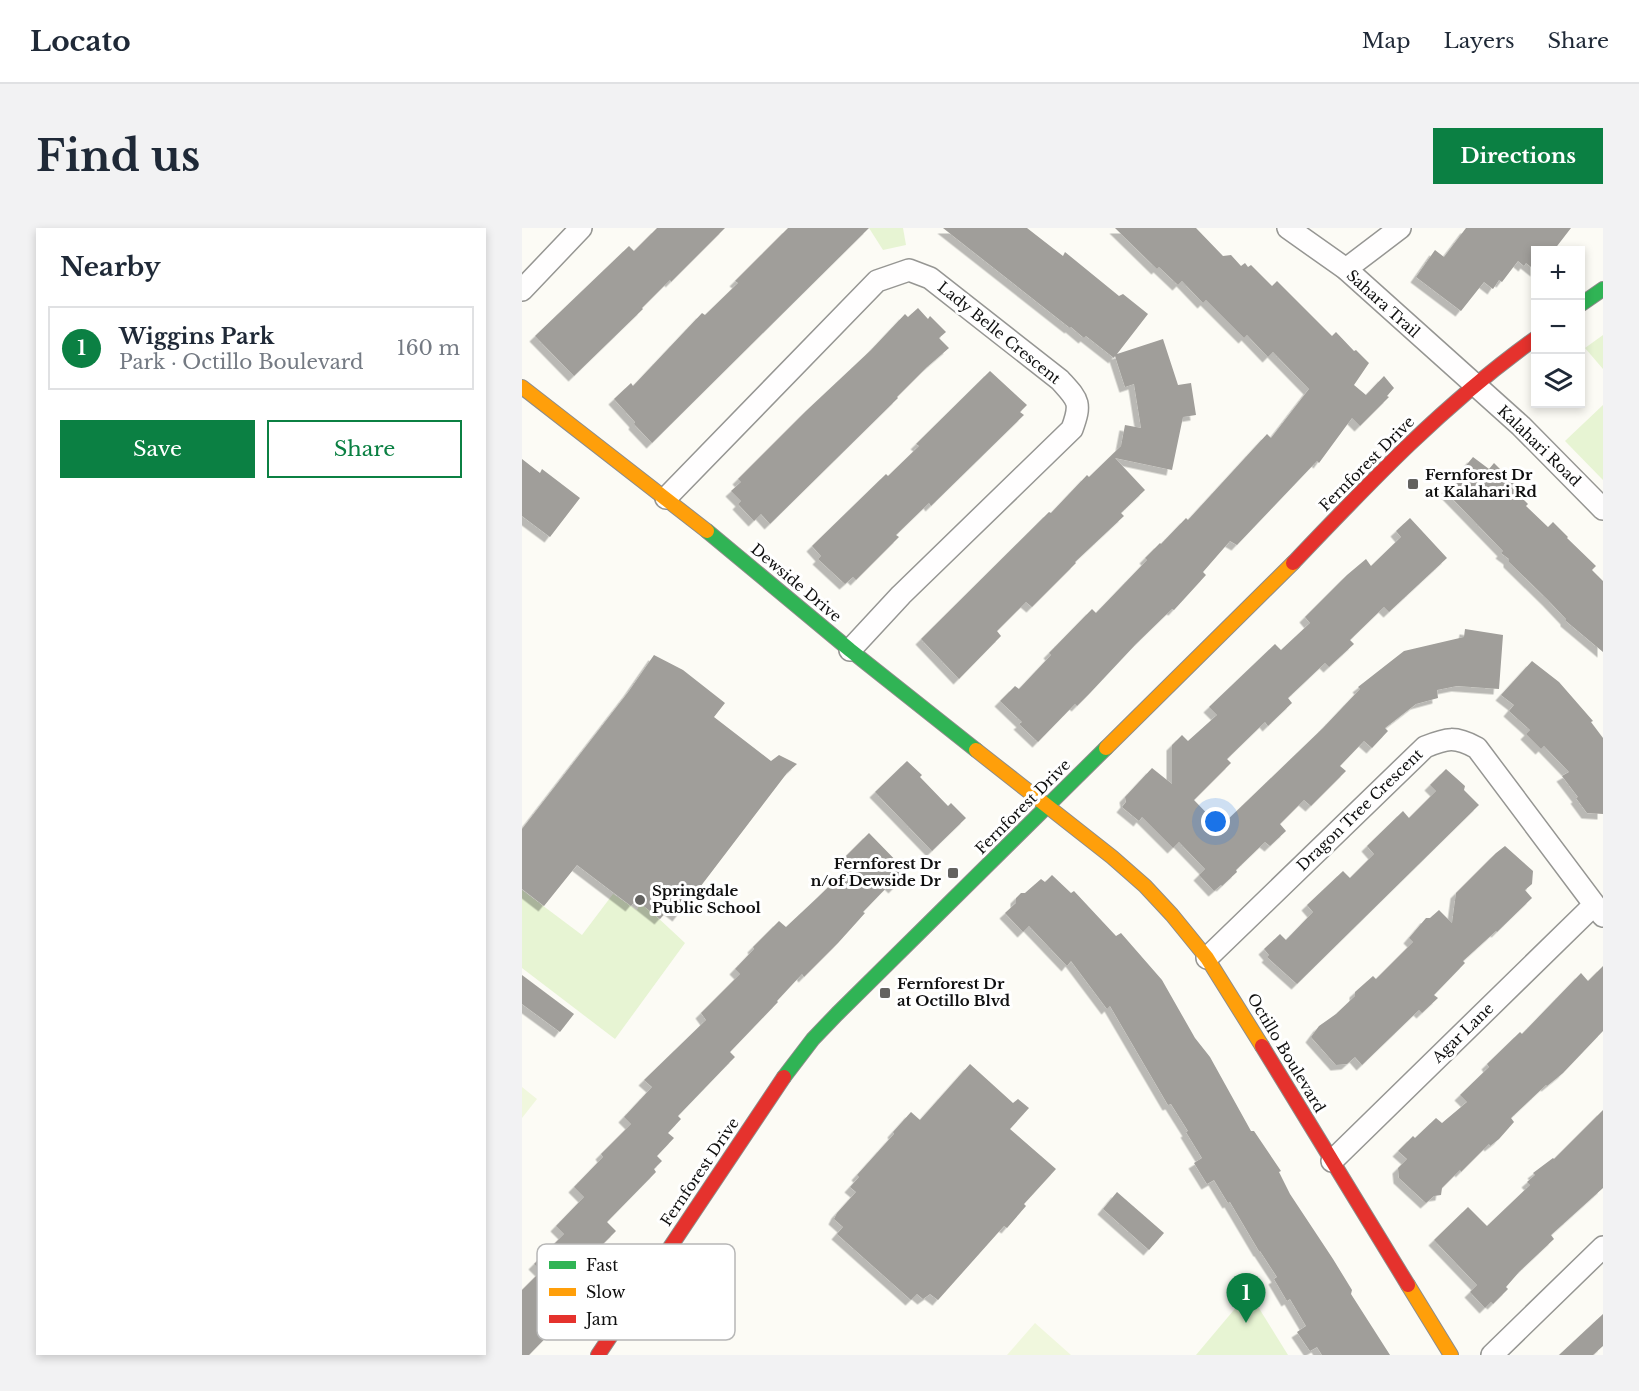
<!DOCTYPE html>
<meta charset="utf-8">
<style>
body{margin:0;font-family:"Libre Baskerville",serif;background:#f2f2f3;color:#1f2937}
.controls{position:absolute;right:18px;top:18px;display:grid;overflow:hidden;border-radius:0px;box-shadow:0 3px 9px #0003}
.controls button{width:54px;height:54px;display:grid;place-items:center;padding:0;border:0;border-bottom:2px solid #e0e1e3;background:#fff;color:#1f2937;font:30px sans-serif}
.you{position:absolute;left:694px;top:594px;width:21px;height:21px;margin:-15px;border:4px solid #fff;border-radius:50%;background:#1a73e8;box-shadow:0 0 0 9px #1a73e833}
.badge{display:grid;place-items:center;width:39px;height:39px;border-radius:50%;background:#0b8043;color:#fff;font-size:20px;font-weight:700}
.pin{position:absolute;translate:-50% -50px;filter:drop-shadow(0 2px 3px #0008)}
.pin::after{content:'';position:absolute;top:32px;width:21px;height:18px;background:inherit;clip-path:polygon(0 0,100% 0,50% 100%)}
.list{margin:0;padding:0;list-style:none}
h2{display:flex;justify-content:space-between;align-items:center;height:78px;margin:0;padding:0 24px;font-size:26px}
h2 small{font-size:20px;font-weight:400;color:#747a83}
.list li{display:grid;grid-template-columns:39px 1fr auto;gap:18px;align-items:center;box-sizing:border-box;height:84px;margin:0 12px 12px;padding:0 12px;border:2px solid #e0e1e3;border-radius:0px}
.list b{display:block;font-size:22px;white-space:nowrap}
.list p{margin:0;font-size:20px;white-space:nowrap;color:#747a83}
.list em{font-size:20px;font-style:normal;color:#747a83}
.actions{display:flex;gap:12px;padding:18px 24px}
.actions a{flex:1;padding:14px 0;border:2px solid #0b8043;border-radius:0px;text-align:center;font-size:21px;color:#0b8043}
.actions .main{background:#0b8043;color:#fff}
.icon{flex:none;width:33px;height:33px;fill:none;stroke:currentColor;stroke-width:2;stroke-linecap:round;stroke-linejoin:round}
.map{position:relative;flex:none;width:1081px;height:1127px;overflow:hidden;border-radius:0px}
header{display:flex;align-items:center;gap:36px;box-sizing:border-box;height:84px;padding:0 30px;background:#fff;border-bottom:2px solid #e0e1e3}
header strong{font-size:28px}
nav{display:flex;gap:33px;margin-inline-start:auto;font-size:21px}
.intro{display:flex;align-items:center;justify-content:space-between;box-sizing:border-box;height:144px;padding:0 36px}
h1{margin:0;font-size:42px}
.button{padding:15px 27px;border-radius:0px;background:#0b8043;color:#fff;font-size:21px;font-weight:700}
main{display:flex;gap:36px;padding:0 36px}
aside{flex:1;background:#fff;border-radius:0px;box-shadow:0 3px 9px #0003}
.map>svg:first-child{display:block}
.green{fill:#e7f4d3}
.pitch{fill:#f0f7dd}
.building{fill:#a09e9a;filter:url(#shadow)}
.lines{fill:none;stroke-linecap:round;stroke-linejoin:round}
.street-casing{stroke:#969693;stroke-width:24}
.fast-casing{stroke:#8d8c8a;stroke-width:16}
.slow-casing{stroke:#8d8c8a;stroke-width:16}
.jam-casing{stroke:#8d8c8a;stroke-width:16}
.street{stroke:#fffefe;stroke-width:21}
.fast{stroke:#30b455;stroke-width:14}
.slow{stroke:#ff9f0a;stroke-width:14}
.jam{stroke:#e5322d;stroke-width:14}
.poi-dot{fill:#636260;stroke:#fff;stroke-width:2}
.labels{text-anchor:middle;stroke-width:6;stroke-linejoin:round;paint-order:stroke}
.street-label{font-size:15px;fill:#101010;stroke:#fff}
.poi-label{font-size:15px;font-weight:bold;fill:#101010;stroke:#fff;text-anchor:start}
.key{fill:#fff;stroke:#b7b7b7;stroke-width:1.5}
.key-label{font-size:16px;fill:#101010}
</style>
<header>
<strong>Locato</strong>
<nav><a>Map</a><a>Layers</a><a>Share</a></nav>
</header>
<div class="intro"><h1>Find us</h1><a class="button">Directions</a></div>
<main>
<aside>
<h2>Nearby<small></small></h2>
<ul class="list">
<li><span class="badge">1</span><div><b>Wiggins Park</b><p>Park · Octillo Boulevard</p></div><em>160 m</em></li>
</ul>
<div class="actions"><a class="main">Save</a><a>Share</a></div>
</aside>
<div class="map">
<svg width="1081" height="1127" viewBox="0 0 1081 1127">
<defs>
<filter id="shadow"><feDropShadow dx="-5.5" dy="5.5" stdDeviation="0" flood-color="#0004"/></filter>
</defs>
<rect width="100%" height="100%" fill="#fcfbf5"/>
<g class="green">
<polygon points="347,0 381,0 384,17 361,22"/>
<polygon points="1081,107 1081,141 1063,120"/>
<polygon points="1081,177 1081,252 1043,213"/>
<polygon points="0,662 60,707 91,666 115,682 119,674 163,715 93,811 0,740"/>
<polygon points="727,1064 766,1127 674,1127"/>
</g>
<g class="pitch">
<polygon points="0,859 15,871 0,890"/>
<polygon points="513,1095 549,1127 485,1127"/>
</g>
<g class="building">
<polygon points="135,0 203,0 149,54 148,52 120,80 121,81 52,148 13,108 107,18 112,23"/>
<polygon points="266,0 347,0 130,215 112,196 113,194 92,171 109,155 111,158 180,85 183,87 216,55 213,53"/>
<polygon points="421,0 505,0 541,28 543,24 597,68 601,66 626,86 595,126 641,111 656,157 669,155 674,187 661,189 650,242 593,230 623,262 599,285 602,288 553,334 554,335 510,379 504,374 475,403 479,408 437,451 399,411 527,284 529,285 565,247 567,249 599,218 603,197 619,200 612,156 603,159 593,128 592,130 564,108 562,110 549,99 548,100"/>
<polygon points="593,0 674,0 701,28 709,27 719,38 723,35 726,39 729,37 750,58 755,53 810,108 814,104 832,123 834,122 847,135 832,157 844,167 862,148 872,160 865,168 867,169 838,198 830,190 797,235 795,233 715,317 708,313 681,344 684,347 652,382 650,381 614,416 568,465 555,478 553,476 516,514 497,496 500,494 478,473 493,458 497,461 529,427 527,425 570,381 574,385 625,332 623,330 638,315 639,316 664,290 666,292 745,206 749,210 787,161 751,124 746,129 725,107 722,110 684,72 681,75 660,53 656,57 637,39 635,41"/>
<polygon points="944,0 1049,0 1032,22 1014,22 1014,43 1004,35 1002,38 996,33 980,54 977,52 971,61 962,54 939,83 894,49 913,22 922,29"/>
<polygon points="396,80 406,91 408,88 424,104 417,110 427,120 405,139 375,169 376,170 248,296 239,286 232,293 216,276 219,273 209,263 219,254 216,251 284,183 349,122 383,86 386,89"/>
<polygon points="468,143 505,177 498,184 502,187 409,278 407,275 374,307 377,309 334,352 331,349 323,356 296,331 299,328 290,318 364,246 366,248 397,218 394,216"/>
<polygon points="951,229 967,241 972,235 1004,267 1001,271 1006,276 1004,278 1026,299 1031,294 1046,309 1045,310 1074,338 1070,342 1081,353 1081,424 1044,393 1044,391 1026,372 987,334 987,331 979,325 981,323 923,263"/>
<polygon points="0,231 18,245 20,241 58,270 28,309 0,288"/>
<polygon points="888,290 925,330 867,384 862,379 828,412 832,416 807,439 803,435 766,470 770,475 746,498 743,494 705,531 709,535 672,572 698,599 801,500 838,461 836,459 882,423 942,409 943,401 981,407 977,461 935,458 915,462 916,470 894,476 863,500 866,503 850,520 842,513 818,538 824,543 789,578 782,572 758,596 764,603 748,618 743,614 714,642 715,644 700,658 699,657 692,663 677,647 683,641 657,614 651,620 620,589 617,593 600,579 604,574 603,569 630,540 650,556 650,517 660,507 666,513 695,487 687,479 753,416 759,422 788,395 783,389 825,347 844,331 849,338 879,309 874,303"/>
<polygon points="132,427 161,442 203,475 192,489 249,533 257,527 275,536 265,545 156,688 147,681 138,691 114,672 109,678 55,637 22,678 0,661 0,601 107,463"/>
<polygon points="1010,433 1037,454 1071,493 1069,494 1081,510 1081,586 1065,585 1054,570 1056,569 1040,548 1047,544 1022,518 1019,521 1004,506 1008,502 987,483 992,477 979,467"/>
<polygon points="385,533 400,547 398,549 426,578 429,575 444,590 410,623 353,564"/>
<polygon points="924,541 943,558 942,562 957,577 775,756 745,729 747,727 742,721 758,706 764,712 791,684 785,677 821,643 828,650 852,626 845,618 881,583 887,590 914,563 908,557"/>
<polygon points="347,605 386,645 372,660 368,656 341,684 343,685 316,715 282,749 280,746 255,773 256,774 208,824 213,829 208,834 156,888 159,891 146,905 152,910 135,928 140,933 132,941 134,944 85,994 94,1003 81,1016 88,1023 59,1054 64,1059 40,1083 45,1088 7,1127 0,1127 0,1062 19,1043 12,1036 42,1006 34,998 62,969 52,959 81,929 79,926 109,896 102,889 130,859 122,852 184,792 179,785 218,746 213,741 232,721 231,719 257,693 264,699 295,670 328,638 321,631"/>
<polygon points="983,618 1011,643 1010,656 1003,662 1010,670 975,704 974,703 941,733 943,735 912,767 916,770 900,785 897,782 840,837 833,829 825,836 814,837 789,809 797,798 814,786 833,768 833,764 851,748 854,751 891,714 887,710 904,690 908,690 917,682 930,695 934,665 974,625"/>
<polygon points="530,647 549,665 552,663 594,708 599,705 640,752 673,810 688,829 729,903 732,903 759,943 757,944 768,966 811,1031 830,1062 829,1066 868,1127 800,1127 795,1119 788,1123 775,1104 784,1098 768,1071 765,1073 752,1051 755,1049 738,1023 737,1023 708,974 706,975 692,952 685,956 672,935 680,930 664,904 666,903 649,876 646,877 588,778 585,781 549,733 545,738 507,698 501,704 483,685 494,675 494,670 499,665 503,665 519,651 523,654"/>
<polygon points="1081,738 1081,803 1041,845 1025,858 1024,857 989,890 992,894 977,911 968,918 967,916 939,944 938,942 920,960 919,967 912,968 904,975 877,950 876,940 885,931 876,923 891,908 893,910 914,890 920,895 945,874 938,867 967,839 965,836 998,804 1000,806 1059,745 1066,753"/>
<polygon points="0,747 52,786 38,804 0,776"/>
<polygon points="448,836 491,875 496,871 507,880 488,901 534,941 502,976 504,978 485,1000 482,998 416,1072 408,1066 401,1071 395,1066 389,1072 315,1006 321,999 312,991 315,985 334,964 328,959 337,949 335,947 372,906 371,904 389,884 398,892"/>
<polygon points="1081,882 1081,960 1029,1007 1032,1011 997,1044 984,1059 986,1061 971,1076 969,1074 963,1080 948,1064 955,1057 912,1012 946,979 965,998 1008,957 1005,954 1013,947 1011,945 1031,930 1032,931"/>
<polygon points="595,964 642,1005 627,1022 581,981"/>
<polygon points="1081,1086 1081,1118 1071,1127 1037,1127"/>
</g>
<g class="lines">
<g class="street-casing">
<g id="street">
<polyline points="766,0 824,41 999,198 1081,281"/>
<polyline points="824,41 878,0"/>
<polyline points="0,62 59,0"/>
<path d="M144,270L355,53L387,42L408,50L538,152C556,172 560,174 550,201L379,367L328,422"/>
<path d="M685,730L903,519C925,510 933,508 955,520L1081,688"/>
<polyline points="810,933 1072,677"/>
<polyline points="970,1127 1081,1019"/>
</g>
</g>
<g class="fast-casing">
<g id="fast">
<polyline points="1058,77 1081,61"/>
<polyline points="185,303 328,422 454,522"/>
<polyline points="262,849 291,811 315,786 584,520"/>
</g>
</g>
<g class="slow-casing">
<g id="slow">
<polyline points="0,159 185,303"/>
<polyline points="584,520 771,335"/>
<polyline points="454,522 590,629 623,658 650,687 685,730 740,818"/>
<polyline points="886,1057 929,1127"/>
</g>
</g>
<g class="jam-casing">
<g id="jam">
<path d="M771,335C849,253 922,176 1014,110"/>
<polyline points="740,818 886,1057"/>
<polyline points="76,1127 262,849"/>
</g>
</g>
<use href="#street" class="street"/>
<use href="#fast" class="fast"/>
<use href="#slow" class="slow"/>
<use href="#jam" class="jam"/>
</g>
<g class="poi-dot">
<rect x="885" y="250" width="12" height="12" rx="3"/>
<rect x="425" y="639" width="12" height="12" rx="3"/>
<circle cx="118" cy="672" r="6"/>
<rect x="357" y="759" width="12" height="12" rx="3"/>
</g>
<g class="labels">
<g class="street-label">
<text transform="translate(861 76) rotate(42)" y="5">Sahara Trail</text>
<text transform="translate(477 105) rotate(39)" y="5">Lady Belle Crescent</text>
<text transform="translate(1017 218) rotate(44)" y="5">Kalahari Road</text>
<text transform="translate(845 236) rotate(-45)" y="5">Fernforest Drive</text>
<text transform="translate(274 355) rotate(40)" y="5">Dewside Drive</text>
<text transform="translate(501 579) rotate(-45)" y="5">Fernforest Drive</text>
<text transform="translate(838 582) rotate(-44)" y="5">Dragon Tree Crescent</text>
<text transform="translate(941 805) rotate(-44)" y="5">Agar Lane</text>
<text transform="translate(764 825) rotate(59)" y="5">Octillo Boulevard</text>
<text transform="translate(178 944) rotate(-56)" y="5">Fernforest Drive</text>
</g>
<g class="poi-label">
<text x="903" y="252">Fernforest Dr<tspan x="903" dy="17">at Kalahari Rd</tspan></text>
<text x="419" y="641" text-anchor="end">Fernforest Dr<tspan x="419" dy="17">n/of Dewside Dr</tspan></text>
<text x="130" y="668">Springdale<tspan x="130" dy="17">Public School</tspan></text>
<text x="375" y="761">Fernforest Dr<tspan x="375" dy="17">at Octillo Blvd</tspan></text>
</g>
</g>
<rect x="15" y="1016" width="198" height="96" rx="9" class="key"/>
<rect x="27" y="1033" width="27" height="8" fill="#30b455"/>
<rect x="27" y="1060" width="27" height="8" fill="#ff9f0a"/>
<rect x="27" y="1087" width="27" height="8" fill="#e5322d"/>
<g class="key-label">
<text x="64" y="1043">Fast</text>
<text x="64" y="1070">Slow</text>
<text x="64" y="1097">Jam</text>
</g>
</svg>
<div class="controls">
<button>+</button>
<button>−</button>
<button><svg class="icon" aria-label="layers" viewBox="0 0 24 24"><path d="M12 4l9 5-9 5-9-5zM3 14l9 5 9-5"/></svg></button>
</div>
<div class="you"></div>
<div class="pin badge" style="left:724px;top:1095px">1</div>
</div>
</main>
